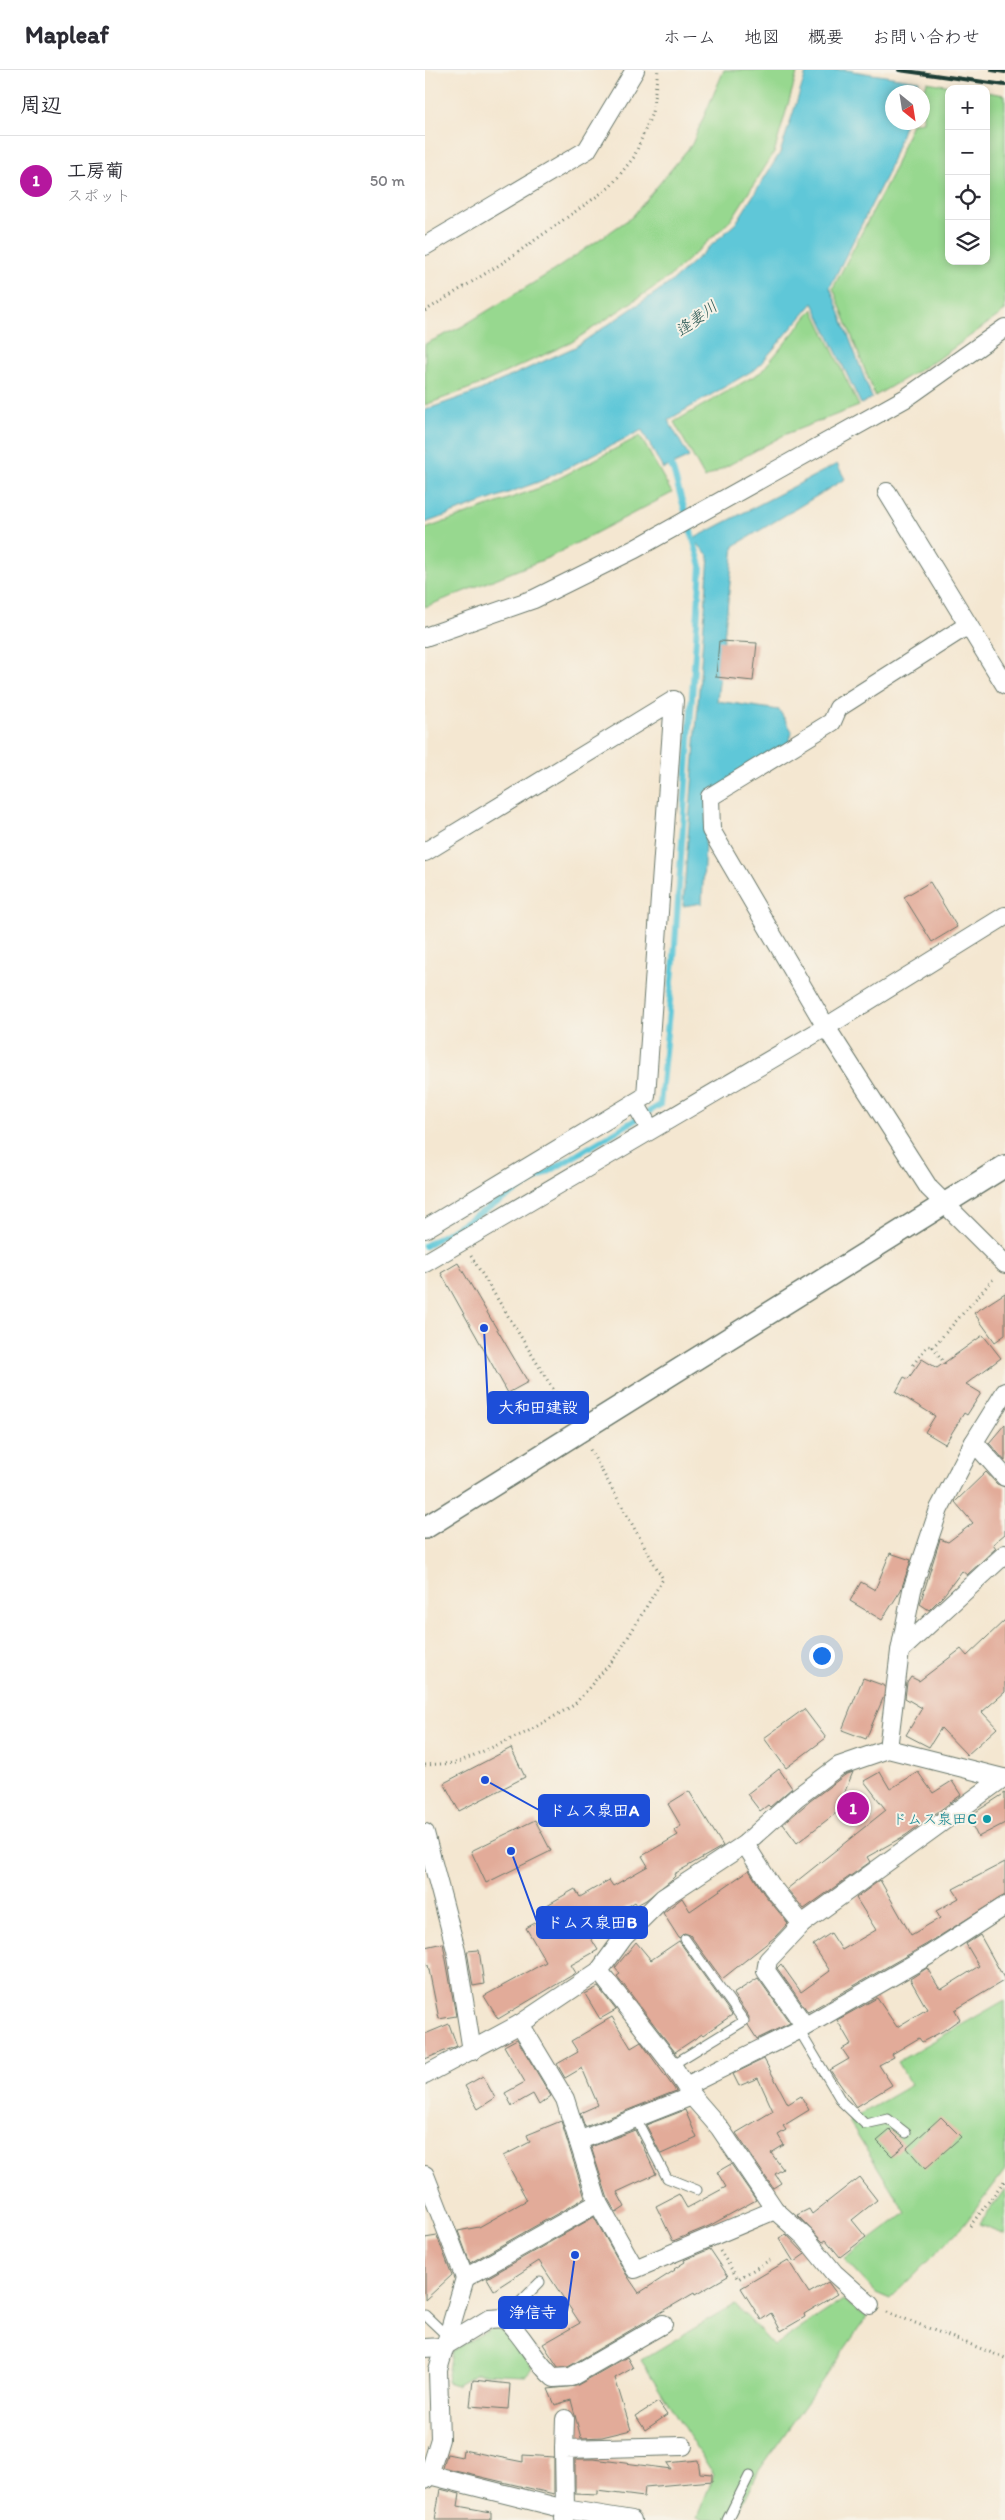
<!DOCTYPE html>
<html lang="ja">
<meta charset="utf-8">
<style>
body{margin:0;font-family:Itim,"Klee One",sans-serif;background:#f2f2f3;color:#2b2b33}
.controls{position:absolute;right:15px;top:15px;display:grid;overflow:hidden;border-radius:10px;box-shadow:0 2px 8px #0003}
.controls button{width:45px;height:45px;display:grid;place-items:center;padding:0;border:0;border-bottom:1px solid #e1e1e2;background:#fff;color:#2b2b33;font:25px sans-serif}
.compass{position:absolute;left:460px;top:15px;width:45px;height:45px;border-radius:50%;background:#fff;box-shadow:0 2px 8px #0003;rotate:150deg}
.you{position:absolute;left:396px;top:1585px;width:18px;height:18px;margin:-12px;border:4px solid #fff;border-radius:50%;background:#1a73e8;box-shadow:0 0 0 8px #1a73e833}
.badge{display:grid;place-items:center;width:32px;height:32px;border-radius:50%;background:#b5179e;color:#fff;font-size:16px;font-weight:700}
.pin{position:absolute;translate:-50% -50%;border:2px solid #fff;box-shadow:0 1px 5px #0006}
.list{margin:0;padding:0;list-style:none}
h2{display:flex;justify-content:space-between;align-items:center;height:65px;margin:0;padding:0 20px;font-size:21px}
h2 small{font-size:16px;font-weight:400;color:#7c7c81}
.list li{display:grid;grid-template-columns:32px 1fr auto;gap:15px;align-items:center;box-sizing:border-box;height:90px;padding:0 20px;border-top:1px solid #e1e1e2}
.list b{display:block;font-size:19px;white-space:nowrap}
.list p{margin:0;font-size:16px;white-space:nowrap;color:#7c7c81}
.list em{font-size:16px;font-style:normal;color:#7c7c81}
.icon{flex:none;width:28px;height:28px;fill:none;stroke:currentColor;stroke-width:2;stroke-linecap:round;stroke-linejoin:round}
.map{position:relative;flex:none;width:580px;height:2450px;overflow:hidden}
header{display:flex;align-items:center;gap:30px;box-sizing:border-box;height:70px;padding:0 25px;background:#fff;border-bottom:1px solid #e1e1e2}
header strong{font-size:24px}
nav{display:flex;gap:28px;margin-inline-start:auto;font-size:18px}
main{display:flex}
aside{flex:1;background:#fff}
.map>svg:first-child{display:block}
.green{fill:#97d88f;stroke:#5b8a62}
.water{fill:#5ec7d8;stroke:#3e8286}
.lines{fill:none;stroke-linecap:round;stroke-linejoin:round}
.stream{stroke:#5ec7d8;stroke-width:6}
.building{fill:#e2ab99}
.service-casing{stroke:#6a786b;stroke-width:11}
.minor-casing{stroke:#6a786b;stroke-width:20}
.tertiary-casing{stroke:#6a786b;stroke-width:24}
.path{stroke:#6a786b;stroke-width:3;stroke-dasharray:1 4;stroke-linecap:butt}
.service{stroke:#fff;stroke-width:9}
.minor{stroke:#fff;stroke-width:18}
.tertiary{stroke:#fff;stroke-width:21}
.rail{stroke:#1f3d34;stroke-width:4}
.culture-dot{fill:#0f9aa8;stroke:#f7f3e8;stroke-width:2}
.labels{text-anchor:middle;stroke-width:4;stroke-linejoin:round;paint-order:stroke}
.culture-label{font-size:15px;fill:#0d838f;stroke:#f7f3e8;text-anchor:end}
.water-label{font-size:16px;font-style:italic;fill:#2c5955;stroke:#f7f3e8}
.leader{fill:none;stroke:#1d4ed8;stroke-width:2}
.callout-dot{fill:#1d4ed8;stroke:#f7f3e8;stroke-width:2}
.callout{fill:#1d4ed8;stroke:#1d4ed8;stroke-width:2}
.callout-label{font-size:16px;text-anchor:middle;font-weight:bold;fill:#fff}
</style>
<header>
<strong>Mapleaf</strong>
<nav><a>ホーム</a><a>地図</a><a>概要</a><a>お問い合わせ</a></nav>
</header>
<main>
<aside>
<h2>周辺<small></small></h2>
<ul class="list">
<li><span class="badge">1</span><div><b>工房葡</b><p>スポット</p></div><em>50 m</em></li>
</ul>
</aside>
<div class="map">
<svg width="580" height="2450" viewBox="0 0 580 2450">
<rect width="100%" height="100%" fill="#f7f3e8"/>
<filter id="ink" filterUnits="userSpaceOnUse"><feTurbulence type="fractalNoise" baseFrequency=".02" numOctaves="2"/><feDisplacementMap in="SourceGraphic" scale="10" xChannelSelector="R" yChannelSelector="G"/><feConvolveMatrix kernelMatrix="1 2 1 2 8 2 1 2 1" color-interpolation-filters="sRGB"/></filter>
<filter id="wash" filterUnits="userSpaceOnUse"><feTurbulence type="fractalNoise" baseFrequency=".0096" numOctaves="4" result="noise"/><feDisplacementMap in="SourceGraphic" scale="20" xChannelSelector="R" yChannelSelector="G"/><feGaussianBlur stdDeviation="1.12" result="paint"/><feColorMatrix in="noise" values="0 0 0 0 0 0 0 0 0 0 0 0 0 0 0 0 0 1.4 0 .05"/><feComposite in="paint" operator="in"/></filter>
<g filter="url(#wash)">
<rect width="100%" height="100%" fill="#f4e7d1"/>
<g class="green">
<polygon points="299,0 373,0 349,83 306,150 243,208 147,272 51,316 0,335 0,274 36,257 128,201 207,147 267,74"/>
<polygon points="502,12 544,19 524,19 524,191 561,191 561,22 580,25 580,241 516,287 450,326 408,218 467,104 487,53 498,52 498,25"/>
<polygon points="388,239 434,336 361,364 280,408 249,352 336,302"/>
<polygon points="215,366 247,423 125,487 0,537 0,459 117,417"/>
<polygon points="580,1930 580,2100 538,2156 465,2229 451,2223 419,2189 481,2143 424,2051 486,2015 472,1992"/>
<polygon points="580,2119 580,2164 554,2154"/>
<polygon points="418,2230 442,2247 333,2402 310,2450 278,2450 272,2447 289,2405 216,2290 310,2234 349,2276"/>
<polygon points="68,2257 86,2265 107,2298 101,2305 52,2303 31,2315 22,2312 27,2281"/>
</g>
<g class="water">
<polygon points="382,0 420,0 494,11 490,22 468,22 468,52 480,53 462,104 405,217 447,328 436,334 388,233 332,298 243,350 264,387 238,399 217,360 116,411 0,453 0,340 51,322 150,277 245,213 311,153 355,83"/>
<polygon points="412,394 420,409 309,476 292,631 354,640 367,661 362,680 282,733 277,833 258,836 284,486 268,469"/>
</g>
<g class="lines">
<polyline class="stream" points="0,1176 235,1035 249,889 276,496 248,400 242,387"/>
</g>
<g id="blocks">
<g class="building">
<polygon points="294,571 332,573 328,611 291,607"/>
<polygon points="505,812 532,857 507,872 479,827"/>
<polygon points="33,1193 103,1312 83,1323 16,1203"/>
<polygon points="580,1223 580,1265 570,1272 549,1243"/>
<polygon points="558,1265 576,1288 541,1314 556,1323 542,1345 539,1343 520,1374 500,1362 510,1346 471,1322 479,1307 483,1309 497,1289 512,1298"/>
<polygon points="580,1354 580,1391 564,1373"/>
<polygon points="561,1402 572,1414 580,1417 580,1464 568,1474 571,1478 542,1505 537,1501 518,1526 504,1540 495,1534 515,1469 523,1472 548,1453 530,1432"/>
<polygon points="465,1483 486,1490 476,1520 457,1550 425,1531 436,1512 450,1520"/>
<polygon points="580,1550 580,1622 557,1642 572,1658 542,1685 516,1658 504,1677 481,1665 497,1638 480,1628 482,1613 486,1607 494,1611 536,1579 542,1586"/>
<polygon points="438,1608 460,1616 459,1626 441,1669 417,1660"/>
<polygon points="379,1639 401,1668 361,1698 339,1668"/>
<polygon points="86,1678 100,1707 34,1741 19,1713"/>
<polygon points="354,1699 367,1718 345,1737 343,1735 335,1741 322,1724"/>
<polygon points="428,1702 411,1743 372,1773 358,1754 385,1731 420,1705"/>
<polygon points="455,1702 465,1719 493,1702 508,1723 527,1711 536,1725 481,1765 442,1787 445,1792 379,1839 362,1819 461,1740 439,1711"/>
<polygon points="264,1721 298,1776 249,1804 250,1806 246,1810 221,1830 212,1835 210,1832 162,1862 173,1880 146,1895 151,1903 73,1949 59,1926 121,1892 101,1858 128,1843 122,1835 150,1819 155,1827 184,1810 188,1816 223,1796 217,1786 253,1765 249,1760 256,1756 243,1734"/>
<polygon points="580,1723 580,1753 553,1767 543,1747"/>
<polygon points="110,1750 126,1781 61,1813 46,1781"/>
<polygon points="580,1792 580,1825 502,1874 383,1942 352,1898 356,1894 376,1922 405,1901 388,1875 406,1863 417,1880 451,1860 431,1828 455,1810 486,1865 515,1848 511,1841 534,1828 528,1819"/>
<polygon points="324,1800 339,1824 363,1853 350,1867 297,1909 265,1865 259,1863 254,1868 238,1843 257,1828 265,1841"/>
<polygon points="555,1865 580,1910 530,1940 535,1949 518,1961 497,1972 494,1968 467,1984 469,1987 454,1995 467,2015 431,2037 405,2000 424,1989 417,1979 426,1974 412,1950 452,1928 472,1957 502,1939 485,1909 502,1898 514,1918 517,1919 554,1896 541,1874"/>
<polygon points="254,1871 307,1945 278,1965 277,1964 250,1982 192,1906 195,1904 190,1898 211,1872 226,1890"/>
<polygon points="18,1873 31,1946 14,1949 3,1895 0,1896 0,1877"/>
<polygon points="54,1880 59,1914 48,1916 42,1881"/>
<polygon points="333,1908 365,1953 332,1969 323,1955 324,1947 308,1924"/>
<polygon points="173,1917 191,1940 175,1949 160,1924"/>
<polygon points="187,1947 206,1978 216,1972 251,2021 160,2057 155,2043 173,2035 157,1998 140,2008 132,1994 153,1982 146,1971"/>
<polygon points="24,1954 32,1976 0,1989 0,1964"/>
<polygon points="92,1969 126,2026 114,2035 108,2024 87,2036 80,2023 100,2012 79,1976"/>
<polygon points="339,1989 363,2034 376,2026 384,2040 358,2056 361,2060 353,2065 359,2075 346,2083 358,2099 350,2104 356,2113 348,2118 311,2063 348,2041 333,2008 314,2016 308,2004"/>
<polygon points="58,2006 70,2028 53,2039 40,2016"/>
<polygon points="260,2040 272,2068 236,2084 221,2055"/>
<polygon points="516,2047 536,2067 500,2099 482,2078"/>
<polygon points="136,2051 160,2128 45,2193 33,2161 54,2157 102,2130 78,2086 105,2072 102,2065"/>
<polygon points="210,2060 231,2104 192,2122 200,2137 191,2143 183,2129 166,2077"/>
<polygon points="465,2060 480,2075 467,2086 452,2071"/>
<polygon points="306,2094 331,2130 284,2156 248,2171 231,2136 254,2124 262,2138 301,2117 292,2102"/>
<polygon points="434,2107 452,2130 427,2150 441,2167 415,2187 401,2170 398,2172 372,2145 384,2139 387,2144"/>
<polygon points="169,2147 201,2204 214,2223 250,2200 249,2199 260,2192 259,2190 285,2179 303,2206 270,2225 269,2223 143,2297 133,2297 118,2274 155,2253 114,2191 69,2220 62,2208"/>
<polygon points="361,2164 380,2184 369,2192 354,2168"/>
<polygon points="12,2166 27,2205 0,2230 0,2168"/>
<polygon points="363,2190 384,2223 403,2212 412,2224 379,2244 380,2247 356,2261 346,2243 336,2250 316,2218"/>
<polygon points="202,2287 208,2298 190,2308 206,2360 177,2367 156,2368 146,2330 130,2335 123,2319 151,2316"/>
<polygon points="48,2310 85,2314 83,2339 45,2336"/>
<polygon points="233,2332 242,2345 220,2360 211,2346"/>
<polygon points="38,2380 98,2392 98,2385 129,2387 129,2424 18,2398 22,2384 37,2387"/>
<polygon points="150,2389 169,2389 246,2399 242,2393 273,2390 275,2403 287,2404 287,2411 220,2417 219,2427 172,2421 172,2425 150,2424"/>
<polygon points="15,2419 35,2424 33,2436 66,2442 66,2450 10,2450"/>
</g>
</g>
</g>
<g filter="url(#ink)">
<use href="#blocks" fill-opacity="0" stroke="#6a786b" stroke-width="1"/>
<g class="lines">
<g class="service-casing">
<g id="service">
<polyline points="374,1960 417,2032 440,2054 463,2049 481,2063"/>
<polyline points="247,1995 319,1951 260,1869"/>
<polyline points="211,2049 242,2108 272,2120"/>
<polyline points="0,2245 22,2266"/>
<polyline points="79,2248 115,2212"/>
<polyline points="302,2450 324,2406"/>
</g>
</g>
<g class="minor-casing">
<g id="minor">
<polyline points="0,176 162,80 210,0"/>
<polyline points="462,422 580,615"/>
<polyline points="543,555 413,638 407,652 285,727 286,760 401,957 504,1118 580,1194"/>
<polyline points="0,567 109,529 210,479 481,328 580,258"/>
<polyline points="0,782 249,630 221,1026 0,1159"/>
<polyline points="210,1033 225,1059"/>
<polyline points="0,1193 401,957 580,846"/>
<polyline points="549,1372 580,1407"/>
<polyline points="475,1581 580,1484"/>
<polyline points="463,1679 475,1581 487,1520 514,1439 549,1372 580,1322"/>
<polyline points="0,1763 31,1880 47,1981"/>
<polyline points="320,1774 347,1817 377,1854"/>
<polyline points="95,1954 140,2029 173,2133"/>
<polyline points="380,1956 341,1901 343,1890 377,1854 578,1708"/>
<polyline points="0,2005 95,1954 174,1901"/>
<polyline points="261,2016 374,1960 506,1884 580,1836"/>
<polyline points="153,2071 267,2026"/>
<polyline points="0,2105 40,2208 13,2300 15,2369 4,2405 0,2410"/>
<polyline points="40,2208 173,2133 210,2199 350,2140"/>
<polyline points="445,2235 409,2203 380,2167 350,2140 294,2057 267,2026 247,1995 174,1901 199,1867 238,1828 320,1774 371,1728 414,1696 463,1679 578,1708"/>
<path d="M0,2278L18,2277L64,2249L79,2248C99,2266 109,2291 129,2308L146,2307L238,2254"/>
<polyline points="139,2379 140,2349"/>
<polyline points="4,2405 140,2439 139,2449"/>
<polyline points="207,2450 140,2439 139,2379 258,2376"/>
</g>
</g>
<g class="tertiary-casing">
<polyline id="tertiary" points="0,1458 580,1096"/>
</g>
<g class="path">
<polyline points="0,241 79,192 185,117 209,87 227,43 233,0"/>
<polyline points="46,1186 144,1345"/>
<polyline points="520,1294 508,1277 570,1207"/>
<polyline points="488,1295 502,1276 508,1277"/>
<polyline points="0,1695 31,1693 102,1662 149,1635 193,1584 238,1509 164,1378"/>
<polyline points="545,2156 580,2110"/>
<polyline points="295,2181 313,2209 345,2190"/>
<polyline points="462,2242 580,2288"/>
</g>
<use href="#service" class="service"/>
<use href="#minor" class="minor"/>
<use href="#tertiary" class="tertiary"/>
<g class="rail">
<polyline points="474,0 580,15"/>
<polyline points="567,0 580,2"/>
</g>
</g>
</g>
<circle class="culture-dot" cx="562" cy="1749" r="5"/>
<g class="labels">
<g class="culture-label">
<text x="552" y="1754">ドムス泉田C</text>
</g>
<g class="water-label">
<text transform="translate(271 248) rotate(-37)" y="6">逢妻川</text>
</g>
</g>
<path class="leader" d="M59 1258L63 1337M60 1710L114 1740M86 1781L112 1852M150 2185L142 2242"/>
<g class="callout-dot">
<circle cx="59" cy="1258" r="5"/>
<circle cx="60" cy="1710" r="5"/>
<circle cx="86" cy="1781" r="5"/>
<circle cx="150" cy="2185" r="5"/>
</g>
<g class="callout">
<rect x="63" y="1322" width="100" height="31" rx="5"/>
<rect x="114" y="1725" width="110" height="31" rx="5"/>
<rect x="112" y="1837" width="110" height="31" rx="5"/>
<rect x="74" y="2227" width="68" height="31" rx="5"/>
</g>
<g class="callout-label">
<text x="113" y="1343">大和田建設</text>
<text x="169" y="1746">ドムス泉田A</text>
<text x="167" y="1858">ドムス泉田B</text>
<text x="108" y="2248">浄信寺</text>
</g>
</svg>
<div class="controls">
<button>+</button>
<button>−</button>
<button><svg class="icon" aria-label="locate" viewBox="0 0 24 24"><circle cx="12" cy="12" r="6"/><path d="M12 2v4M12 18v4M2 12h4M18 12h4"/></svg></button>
<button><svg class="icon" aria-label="layers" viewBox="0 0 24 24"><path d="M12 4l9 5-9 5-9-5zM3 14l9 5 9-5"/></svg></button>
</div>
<svg class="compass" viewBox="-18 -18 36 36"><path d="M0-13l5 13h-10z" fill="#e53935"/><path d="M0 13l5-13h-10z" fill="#7c7c81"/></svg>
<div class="you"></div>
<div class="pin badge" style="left:428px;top:1738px">1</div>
</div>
</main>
